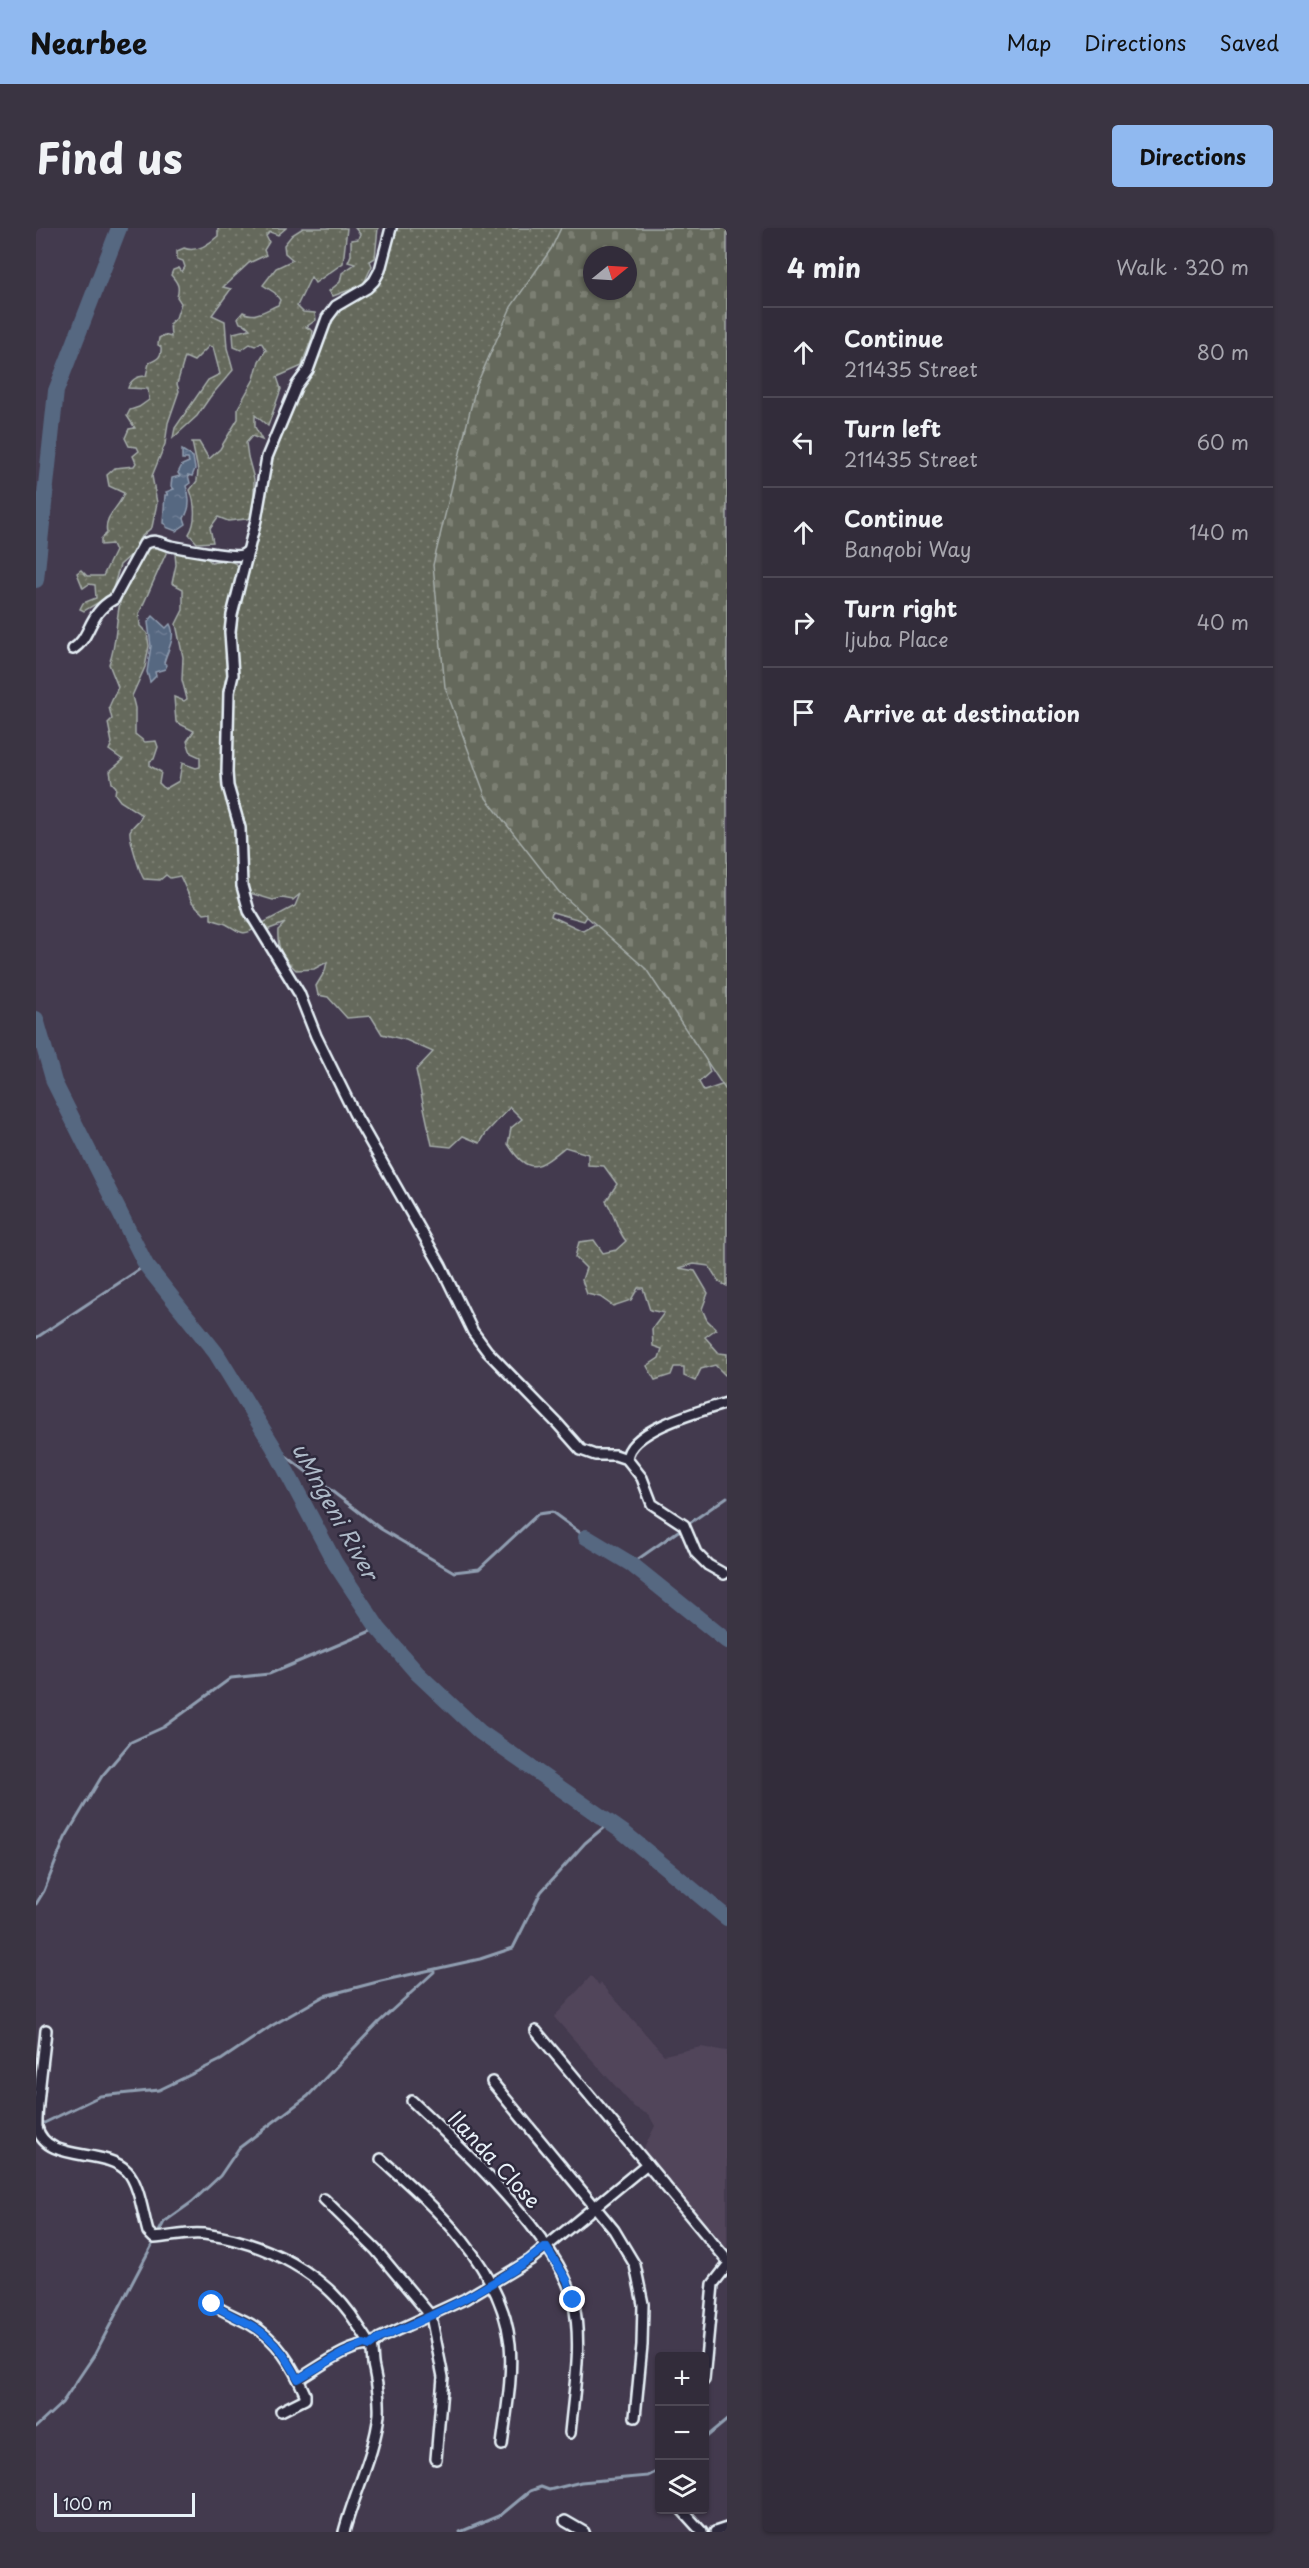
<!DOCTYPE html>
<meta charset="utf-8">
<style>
body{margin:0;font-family:"Playpen Sans",sans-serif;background:#3a3442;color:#f1f3f6}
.controls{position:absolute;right:18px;bottom:18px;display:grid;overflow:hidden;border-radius:6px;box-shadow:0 2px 4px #0004}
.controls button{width:54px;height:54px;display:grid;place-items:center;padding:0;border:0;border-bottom:2px solid #4d4854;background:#322c3a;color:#f1f3f6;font:30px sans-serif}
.compass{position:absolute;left:547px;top:18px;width:54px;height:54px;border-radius:50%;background:#322c3a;box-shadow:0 2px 4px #0004;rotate:72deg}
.scale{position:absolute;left:18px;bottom:15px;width:141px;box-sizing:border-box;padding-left:6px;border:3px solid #e8f1f8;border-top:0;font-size:16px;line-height:21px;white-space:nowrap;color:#e8f1f8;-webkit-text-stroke:4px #2f2a3d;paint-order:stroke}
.stop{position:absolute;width:18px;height:18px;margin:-14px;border:4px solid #1a73e8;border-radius:50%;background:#fff}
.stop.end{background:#1a73e8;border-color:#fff;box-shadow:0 2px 6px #0008}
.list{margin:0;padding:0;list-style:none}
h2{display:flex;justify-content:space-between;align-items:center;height:78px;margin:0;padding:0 24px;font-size:26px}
h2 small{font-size:20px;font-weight:400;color:#a8a7af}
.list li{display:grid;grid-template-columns:39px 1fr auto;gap:18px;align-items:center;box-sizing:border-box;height:90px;padding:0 24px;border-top:2px solid #4d4854}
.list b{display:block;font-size:22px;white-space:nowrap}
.list p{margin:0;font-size:20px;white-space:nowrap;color:#a8a7af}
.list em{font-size:20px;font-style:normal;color:#a8a7af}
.icon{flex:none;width:33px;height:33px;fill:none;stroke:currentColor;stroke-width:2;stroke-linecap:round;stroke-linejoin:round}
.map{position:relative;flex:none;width:691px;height:2304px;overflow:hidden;border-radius:6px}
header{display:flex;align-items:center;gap:36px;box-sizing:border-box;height:84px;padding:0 30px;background:#90b9f0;color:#111}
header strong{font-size:28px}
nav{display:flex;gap:33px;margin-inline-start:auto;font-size:21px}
.intro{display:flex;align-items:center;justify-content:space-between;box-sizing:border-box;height:144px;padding:0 36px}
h1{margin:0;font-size:42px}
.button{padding:15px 27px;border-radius:6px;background:#90b9f0;color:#111;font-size:21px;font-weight:700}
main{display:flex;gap:36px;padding:0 36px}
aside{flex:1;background:#322c3a;border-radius:6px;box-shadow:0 2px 4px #0004}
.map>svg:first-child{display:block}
.built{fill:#51455a}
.grass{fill:url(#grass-dots);stroke:#a6adaa;stroke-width:1.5}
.cemetery{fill:url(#cemetery-stones);stroke:#a6adaa;stroke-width:1.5;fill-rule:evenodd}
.water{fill:url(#water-ripples);stroke:#909eb1;stroke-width:1.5}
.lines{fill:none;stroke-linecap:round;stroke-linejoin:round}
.stream{stroke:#909eb1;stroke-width:3}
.river{stroke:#566781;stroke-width:16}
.minor-casing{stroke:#e8f1f8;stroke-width:14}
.minor{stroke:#2f2a3d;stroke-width:9}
.route{stroke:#1a73e8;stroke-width:8}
.labels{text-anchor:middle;stroke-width:5;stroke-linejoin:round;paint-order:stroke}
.street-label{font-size:21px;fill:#e8f1f8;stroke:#2f2a3d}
.water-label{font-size:22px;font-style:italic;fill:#aebac8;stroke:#2f2a3d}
</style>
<header>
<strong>Nearbee</strong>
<nav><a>Map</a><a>Directions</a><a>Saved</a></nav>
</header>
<div class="intro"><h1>Find us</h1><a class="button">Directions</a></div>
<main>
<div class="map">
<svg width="691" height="2304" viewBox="0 0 691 2304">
<defs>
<pattern id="grass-dots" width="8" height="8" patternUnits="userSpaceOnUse" patternTransform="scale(1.5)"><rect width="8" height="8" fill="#65695b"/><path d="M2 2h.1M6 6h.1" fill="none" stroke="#7b7f73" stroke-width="1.8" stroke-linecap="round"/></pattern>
<pattern id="cemetery-stones" width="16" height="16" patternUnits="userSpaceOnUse" patternTransform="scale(1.5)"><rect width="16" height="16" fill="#65695b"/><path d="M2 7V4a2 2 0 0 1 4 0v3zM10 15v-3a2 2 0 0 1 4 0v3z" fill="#7b7f73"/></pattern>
<pattern id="water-ripples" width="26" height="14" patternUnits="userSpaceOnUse" patternTransform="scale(1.5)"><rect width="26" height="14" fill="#566781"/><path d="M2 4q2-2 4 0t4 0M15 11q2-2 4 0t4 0" fill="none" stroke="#6e7d94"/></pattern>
</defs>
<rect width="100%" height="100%" fill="#433a4e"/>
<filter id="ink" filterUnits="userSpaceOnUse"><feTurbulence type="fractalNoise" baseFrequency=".0167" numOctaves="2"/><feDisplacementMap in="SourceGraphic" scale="12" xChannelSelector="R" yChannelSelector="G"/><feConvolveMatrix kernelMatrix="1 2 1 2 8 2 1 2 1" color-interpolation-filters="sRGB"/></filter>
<g filter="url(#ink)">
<polygon class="built" points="555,1748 563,1757 565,1755 628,1827 665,1819 691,1823 691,2025 606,1924 619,1898 613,1887 598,1879 518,1789"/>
<g class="grass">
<path d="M182,0H250L242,7L234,4L230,8L233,14L228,22L230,27L213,35L187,59L195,61L176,87L189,93L191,120L197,142L174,169L161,188L137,210L139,200L172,152L184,146L177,119L173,118L158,133L149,129L141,156L143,163L132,195L129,216L116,248L121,275L116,299L104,310L95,327L84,337L75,367L48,383L44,381L47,375L60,370L59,357L53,356L47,360L41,345L45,342L51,348H67L79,323L76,316L65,317V311L71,305C67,287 84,280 88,265L73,258L71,247L79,240L98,238L100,235L97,228L103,223L101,219L93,218L89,210L93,201L99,200L91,188L94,182L103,179L113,172L112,161L92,160C95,151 101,148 110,148L113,135C122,131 126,129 125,119L122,117L123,110L128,107L135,109L134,95L140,90L145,75L141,69C144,59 142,55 135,47L137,42L143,40L146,44L149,39L147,33L141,31V23L148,20C159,25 173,16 182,8Z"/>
<path d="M267,0H311L307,35L279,55L275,49L261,78L267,84L279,85L280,92L270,99L277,103C276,116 268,126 266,138L241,149L245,161L232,198L219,187V199L226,212L216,208L210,215L212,229L218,251V290L192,293L182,289L174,300L177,314L161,315L153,306C161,294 159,274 154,262L161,253L162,242L156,214H163L173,231L184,221L202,191V180L218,151L223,133L230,122L225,114L219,118L214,116L205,122L198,119L197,105L214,101L210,97L204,95L202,90L207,84C218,91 230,82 242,77L244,72L239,65L227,57L240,40L257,32L249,25L248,17L256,7Z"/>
<polygon points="319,0 342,0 339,30 334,33 336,38 327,57 297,68 293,63 304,54 306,45 319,36 312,34 315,27 315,12 322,11 324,6"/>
<path d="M359,0H529L574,655L548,693L516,684L515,688L547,703L588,680L670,831L674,844L663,854L668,863L691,855V1058L683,1054L673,1038L658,1036L643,1040L659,1043L672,1065L666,1081L671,1092L680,1101L669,1109L683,1125L691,1126V1145L689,1147L679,1137L665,1141L659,1153L648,1148V1139H638L635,1147L619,1152L611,1138L623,1130L626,1121L617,1118L616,1101L628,1085L614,1082L607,1060H602L595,1072L577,1078L564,1069L551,1066L546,1052L550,1040L539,1029L543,1014L558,1012L567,1025L580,1022L590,1013C580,1001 579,986 570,973L581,956L568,938L552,937V926L529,919C504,939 493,950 472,916L475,900L486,891L474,879L450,905L444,915L427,908L415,919L396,917L380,842L397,824L370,812L346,806L335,788L311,790L292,769L282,767L280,758L289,743L291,734L278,741L260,742C246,729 241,721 242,702L249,695L228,703L225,696L259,678L264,666L257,672L246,670L237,672L210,664L194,558L197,401L213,342L234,228L293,92L307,76L321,70L343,56Z"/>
<path d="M120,317L128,319L131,323L103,386L104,398L111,405L113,418L109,439L96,468L99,480V506L109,514L120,513L122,519L118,531L114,533V538L125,544L123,555L129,561L143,553L146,535L160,540L164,539V529L155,525L151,513L158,503L140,494L138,469L148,473L151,471L146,452L147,429L140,396L147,382V361L136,355L140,337L139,325L144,323L167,326L175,334C188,332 197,330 205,342L188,496L210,693L219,700C207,710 202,702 190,696C185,694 180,693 175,691V685L168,686L156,674L144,648L134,650L130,647L124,652L108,651C104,646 93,609 94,603C97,596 104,594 106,587L84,573L79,566L80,559L76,555L74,543L87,532L73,522L76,515L72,495L76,491L73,479L82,459L73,436C81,416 79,396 84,375C88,357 101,322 120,317Z"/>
</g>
<path class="cemetery" d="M525,0H691V864L610,741L523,664L450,570L409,459L397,337L440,158L475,79L515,21ZM556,27H592V63H556Z"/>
<g class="water">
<path d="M146,222L157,229L159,241L156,248L152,247L154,255L150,258C154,269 155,280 148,290L150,296L140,303L130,299V297L127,295L129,267H132L130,264L138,261L135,258L136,250L144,248L142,245L146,237L153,234L152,231H146Z"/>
<path d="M117,388L130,400L134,396C141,409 131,422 128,435L131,437L129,441L119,444L120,448L114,454L111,444L115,418L112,394Z"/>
</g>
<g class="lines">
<g class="stream">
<polyline points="0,1110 110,1037"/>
<polyline points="237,1218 345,1301 418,1344 443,1341 502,1286 516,1284 550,1309"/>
<polyline points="595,1336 691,1269"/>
<polyline points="0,1676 8,1663 29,1610 66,1548 95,1514 128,1499 195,1450 233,1446 342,1400"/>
<polyline points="4,1897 64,1868 123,1862 185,1832 237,1797 288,1768 345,1753 444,1731 477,1720 505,1664 549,1615 573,1595"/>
<polyline points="0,2199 26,2175 59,2126 128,1994 156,1974 184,1948 203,1920 272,1868 343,1794 398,1744"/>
<polyline points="668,2211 691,2192"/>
<polyline points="424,2304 465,2287 494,2263 505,2259 513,2262 545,2254 612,2248 624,2242"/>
</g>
<g class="river">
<polyline points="0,352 20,163 83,0"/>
<polyline points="0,791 18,854 110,1037 180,1125 237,1218 299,1335 342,1400 381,1445 444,1504 587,1604 691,1690"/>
<polyline points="550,1309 595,1336 691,1413"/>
</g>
<g class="minor-casing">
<g id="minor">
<polyline points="355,0 344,42 338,53 331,60 300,78 291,90 272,142 261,157 231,229 220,292 196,387 194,404 197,447 193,464 191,544 192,558 204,600 206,658 213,683 263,765 280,808 318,885 405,1038 437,1104 451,1123 522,1196 545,1222 559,1227 579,1227 591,1231"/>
<path d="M37,421C55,410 52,385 78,371L108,316C119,310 123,315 135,318C145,320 198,330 206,327C209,326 211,324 213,322"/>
<path d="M688,1346L672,1337L660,1325L648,1297L616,1276L606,1250L591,1231C593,1201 668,1182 691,1175"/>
<path d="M10,1802C8,1826 0,1879 1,1899C10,1936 68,1919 91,1943C103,1955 107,1987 112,2004L118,2010C135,2009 151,2004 168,2006C229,2014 291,2045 323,2099C327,2105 332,2112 335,2118C337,2125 336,2134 338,2141C341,2156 344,2170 343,2186C339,2226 318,2265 308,2304"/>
<polyline points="500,1803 691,2032"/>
<polyline points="456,1854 578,2002 599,2037 607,2076 606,2117 599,2189"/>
<path d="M376,1873C423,1917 523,2011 537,2072C547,2115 538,2161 534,2205"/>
<path d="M345,1931C399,1979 466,2039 474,2116C477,2149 470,2184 466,2217"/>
<polyline points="288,1971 340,2022 395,2088 407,2149 400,2231"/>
<path d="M176,2076C188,2084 201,2089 214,2096C241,2111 257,2138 269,2166V2171L245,2183"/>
<path d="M263,2151C279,2142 317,2113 335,2118L344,2110L429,2071L494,2032L611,1936"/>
<polyline points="668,2152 677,2056 691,2038"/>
<polyline points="646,2282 666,2304"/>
<polyline points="529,2293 548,2304"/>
<polyline points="679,2304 691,2300"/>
</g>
</g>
<use href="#minor" class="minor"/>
</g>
</g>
<g class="lines" filter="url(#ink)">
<path class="route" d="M176,2076C188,2084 200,2089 213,2096C235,2107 251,2129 262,2151L307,2125L328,2116L334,2118L344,2110C403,2086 459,2058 510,2019L531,2052L537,2072"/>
</g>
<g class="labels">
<g class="street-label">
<text transform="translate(458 1932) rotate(47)" y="7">Ilanda Close</text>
</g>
<g class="water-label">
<text transform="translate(299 1283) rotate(61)" y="8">uMngeni River</text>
</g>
</g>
</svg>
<div class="controls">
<button>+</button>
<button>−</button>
<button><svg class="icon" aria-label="layers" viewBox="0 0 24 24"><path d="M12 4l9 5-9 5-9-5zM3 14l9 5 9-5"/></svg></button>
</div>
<svg class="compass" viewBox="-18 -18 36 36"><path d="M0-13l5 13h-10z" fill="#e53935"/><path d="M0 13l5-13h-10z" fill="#a8a7af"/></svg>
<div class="scale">100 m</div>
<div class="stop" style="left:176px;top:2076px"></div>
<div class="stop end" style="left:537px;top:2072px"></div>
</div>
<aside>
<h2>4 min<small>Walk · 320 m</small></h2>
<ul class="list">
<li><svg class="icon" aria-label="ahead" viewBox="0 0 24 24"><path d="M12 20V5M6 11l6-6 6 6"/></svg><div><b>Continue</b><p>211435 Street</p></div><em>80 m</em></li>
<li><svg class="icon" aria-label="left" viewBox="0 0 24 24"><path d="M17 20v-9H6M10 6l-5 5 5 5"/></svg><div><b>Turn left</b><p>211435 Street</p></div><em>60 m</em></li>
<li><svg class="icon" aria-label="ahead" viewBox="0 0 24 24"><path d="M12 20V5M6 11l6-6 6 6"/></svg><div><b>Continue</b><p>Banqobi Way</p></div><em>140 m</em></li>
<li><svg class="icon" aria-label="right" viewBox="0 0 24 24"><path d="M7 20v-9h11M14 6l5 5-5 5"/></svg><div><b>Turn right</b><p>Ijuba Place</p></div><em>40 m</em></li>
<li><svg class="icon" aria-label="arrive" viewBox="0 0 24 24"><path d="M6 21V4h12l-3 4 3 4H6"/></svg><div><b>Arrive at destination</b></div></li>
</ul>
</aside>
</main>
